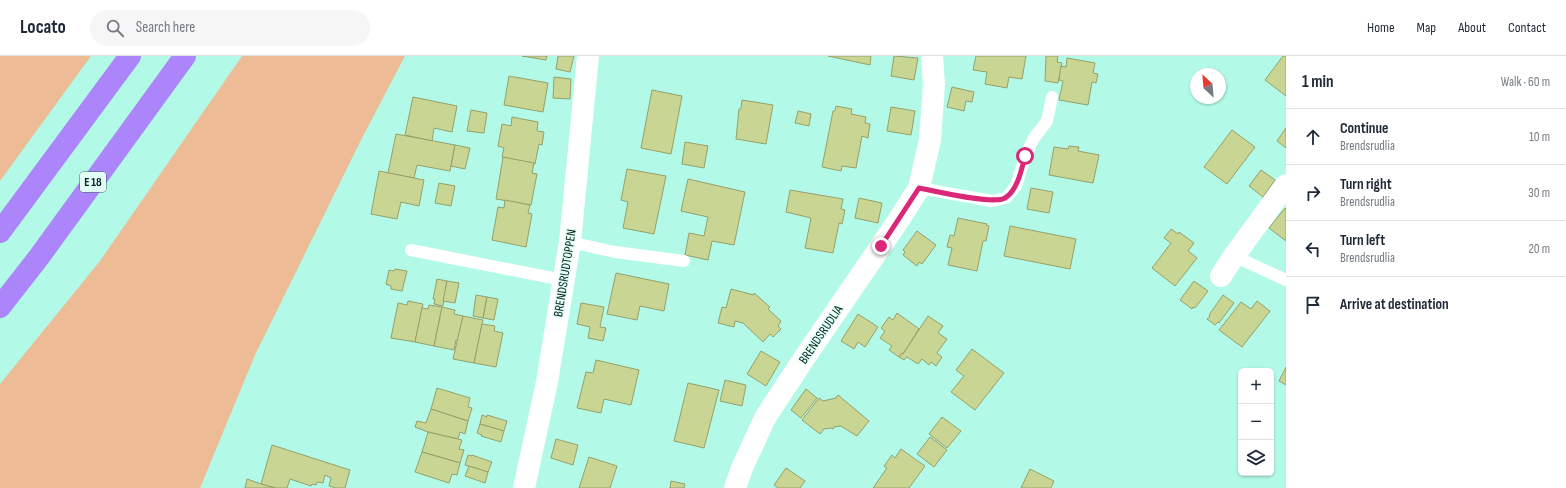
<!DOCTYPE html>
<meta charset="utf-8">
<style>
body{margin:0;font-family:"Sofia Sans Condensed",sans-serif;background:#f6f6f7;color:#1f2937}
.controls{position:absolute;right:12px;bottom:12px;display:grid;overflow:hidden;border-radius:6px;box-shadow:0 1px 3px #0004}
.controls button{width:36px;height:36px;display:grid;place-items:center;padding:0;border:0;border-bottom:1px solid #e0e1e3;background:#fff;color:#1f2937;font:20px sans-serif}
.compass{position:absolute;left:1190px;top:12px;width:36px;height:36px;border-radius:50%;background:#fff;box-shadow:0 1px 3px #0004;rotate:334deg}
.stop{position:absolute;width:12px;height:12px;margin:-9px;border:3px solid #db2777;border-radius:50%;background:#fff}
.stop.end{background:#db2777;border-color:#fff;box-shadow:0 1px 4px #0008}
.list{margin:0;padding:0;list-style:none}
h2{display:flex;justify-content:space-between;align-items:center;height:52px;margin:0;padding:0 16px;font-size:17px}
h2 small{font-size:13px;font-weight:400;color:#747a83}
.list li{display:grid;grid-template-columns:26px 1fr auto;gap:12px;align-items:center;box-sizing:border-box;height:56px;padding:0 16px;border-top:1px solid #e0e1e3}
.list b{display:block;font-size:15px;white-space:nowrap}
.list p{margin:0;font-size:13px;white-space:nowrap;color:#747a83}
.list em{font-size:13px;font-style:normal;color:#747a83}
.icon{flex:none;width:22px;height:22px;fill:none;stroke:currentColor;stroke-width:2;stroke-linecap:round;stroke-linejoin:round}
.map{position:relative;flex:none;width:1286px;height:432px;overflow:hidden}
header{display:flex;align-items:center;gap:24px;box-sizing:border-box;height:56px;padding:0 20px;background:#fff;border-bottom:1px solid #e0e1e3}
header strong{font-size:19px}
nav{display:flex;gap:22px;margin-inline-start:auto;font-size:14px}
.search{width:280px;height:36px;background:#f6f6f7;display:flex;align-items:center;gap:10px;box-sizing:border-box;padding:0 14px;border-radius:22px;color:#747a83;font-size:15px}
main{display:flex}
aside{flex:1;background:#fff}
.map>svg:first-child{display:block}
.green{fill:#edbb96}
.building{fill:#c9d592;stroke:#96a06a}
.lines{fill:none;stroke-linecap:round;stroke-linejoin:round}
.service{stroke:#fff;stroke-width:12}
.minor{stroke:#fff;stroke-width:22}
.motorway{stroke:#ab85f9;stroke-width:22}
.route{stroke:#db2777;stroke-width:5}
.labels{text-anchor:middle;stroke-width:3;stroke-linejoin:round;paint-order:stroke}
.shield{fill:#e2fdf5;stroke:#46635c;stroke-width:1}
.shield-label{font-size:12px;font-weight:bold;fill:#03211b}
.street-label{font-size:13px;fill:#03211b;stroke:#e2fdf5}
</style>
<header>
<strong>Locato</strong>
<div class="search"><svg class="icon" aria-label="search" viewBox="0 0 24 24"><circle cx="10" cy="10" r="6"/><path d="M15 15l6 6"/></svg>Search here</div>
<nav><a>Home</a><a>Map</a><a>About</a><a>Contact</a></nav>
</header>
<main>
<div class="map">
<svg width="1286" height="432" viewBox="0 0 1286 432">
<rect width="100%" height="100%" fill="#b2fae7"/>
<g class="green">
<polygon points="0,0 91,0 0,125"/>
<polygon points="242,0 405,0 361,84 255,299 200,432 0,432 0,328 100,205"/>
</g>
<g class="building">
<polygon points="522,0 547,0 546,4"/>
<polygon points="558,0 574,0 570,16 556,13"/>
<polygon points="828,0 871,0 870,9"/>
<polygon points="894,0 918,2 914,24 891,20"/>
<polygon points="976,0 1026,0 1022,23 1009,21 1007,32 985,28 987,16 973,14"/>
<polygon points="1046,0 1058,0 1057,6 1062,7 1058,27 1045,25"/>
<polygon points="1283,0 1286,0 1286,40 1265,24"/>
<polygon points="1067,2 1095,7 1093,17 1098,18 1096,27 1092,26 1088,49 1059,44 1063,25 1059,24 1061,10 1066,11"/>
<polygon points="509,20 548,27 543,56 504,49"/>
<polygon points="554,21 571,23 570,43 553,42"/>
<polygon points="952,31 974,36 972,46 966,45 964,55 947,51"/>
<polygon points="652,34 682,40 671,98 641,92"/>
<polygon points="413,41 457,50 452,76 434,72 432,85 405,79"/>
<polygon points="742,44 773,49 766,88 736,83 739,53 741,53"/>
<polygon points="836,50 852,53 851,58 866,61 865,67 870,68 868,82 862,80 856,112 842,110 841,115 822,111 833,55 835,55"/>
<polygon points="891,51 915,55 911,79 887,75"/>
<polygon points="471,54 487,57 484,77 467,75"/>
<polygon points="798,55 811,58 809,70 795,67"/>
<polygon points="512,61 538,66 537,75 544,76 542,89 539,88 535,108 502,101 504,92 498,90 502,68 511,70"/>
<polygon points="1286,72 1286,92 1277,85"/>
<polygon points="1232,74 1255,91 1227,128 1204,111"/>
<polygon points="396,78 455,89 450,115 417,109 414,122 388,117"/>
<polygon points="685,86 708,90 704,112 682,108"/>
<polygon points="455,89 470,92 465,113 451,110"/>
<polygon points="1069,90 1079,91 1078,95 1099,99 1093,127 1049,119 1054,91 1068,93"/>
<polygon points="503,101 534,107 532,117 537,118 531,149 496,143"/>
<polygon points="627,113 666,120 654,178 623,172 628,146 621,144"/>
<polygon points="1261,114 1275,124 1263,141 1249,130"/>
<polygon points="379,115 424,124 419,150 401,146 397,163 371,158"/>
<polygon points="688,123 745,136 734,189 712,185 708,204 685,199 689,177 704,180 708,161 681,155"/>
<polygon points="439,127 455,130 451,150 435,147"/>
<polygon points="1031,132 1053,136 1049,157 1027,153"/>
<polygon points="790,134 843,143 841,153 845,154 842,168 839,167 833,197 805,192 811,162 786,156"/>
<polygon points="859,142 882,147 878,167 855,162"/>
<polygon points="505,144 530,149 528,157 532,158 526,191 492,184 498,151 504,152"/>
<polygon points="1285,152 1286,153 1286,185 1269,172"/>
<polygon points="958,162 987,168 986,169 989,170 986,185 983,185 977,215 948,209 952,192 947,191 950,179 954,180"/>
<polygon points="1010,170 1076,183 1070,213 1004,200"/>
<polygon points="1171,173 1178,178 1179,176 1194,187 1188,195 1197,202 1175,230 1152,212 1171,187 1164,182"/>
<polygon points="917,175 936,189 922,208 919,206 917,210 903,199 905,196 903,194"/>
<polygon points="395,213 407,215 402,235 391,233 391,230 386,228 389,214 394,215"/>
<polygon points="616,217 669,228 664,255 640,250 637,264 607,258"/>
<polygon points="437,223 447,225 443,250 434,248 435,243 433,243"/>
<polygon points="447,225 459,227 455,247 443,245"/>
<polygon points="1194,225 1208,235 1195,252 1193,251 1192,253 1180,244"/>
<polygon points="731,233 754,239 754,237 770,251 768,253 781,265 778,270 781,273 773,281 770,278 763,286 743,267 735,265 734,271 718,267 722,251 726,252"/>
<polygon points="476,239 487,241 483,262 473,260"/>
<polygon points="1223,239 1234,247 1219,267 1218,266 1215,269 1207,263 1210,260 1209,259"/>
<polygon points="487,241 498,243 494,264 483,262"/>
<polygon points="408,245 423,248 415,286 391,282 398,247 407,249"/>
<polygon points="1257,245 1270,255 1242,291 1219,274 1241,246 1251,253"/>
<polygon points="581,247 604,251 600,271 606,272 603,285 588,282 590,271 577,268"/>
<polygon points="429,249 442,251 434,290 415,286 422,252 428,253"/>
<polygon points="442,251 455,254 454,258 463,260 458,284 456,284 454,294 434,290"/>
<polygon points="897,257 919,273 903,298 902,297 899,301 889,294 892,290 880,282 885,275 881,272 889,261 893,264"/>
<polygon points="858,258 878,271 865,291 858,286 854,293 841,285"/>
<polygon points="463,260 483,264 474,307 453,303"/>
<polygon points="928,260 943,270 938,277 947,283 937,297 942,301 936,310 931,306 929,309 922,303 918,308 907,301 904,304 899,301 902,297 903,298"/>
<polygon points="482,268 495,270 494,275 503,277 496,311 474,307"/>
<polygon points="972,293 1004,317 975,354 951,336 964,320 956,314"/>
<polygon points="761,295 780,306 766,330 747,318"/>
<polygon points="596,304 639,314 631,349 604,343 601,357 577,352 586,316 593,317"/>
<polygon points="1286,311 1286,329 1279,325"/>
<polygon points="725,324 746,329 742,350 720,345"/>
<polygon points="688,327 719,334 704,392 674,385"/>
<polygon points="437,332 470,342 468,351 472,352 468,365 431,353"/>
<polygon points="806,333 817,342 801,362 791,354"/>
<polygon points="838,339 869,365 857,380 841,370 834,371 833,373 831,372 824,373 820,378 802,364 819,342 823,345 836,342"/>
<polygon points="431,353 468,365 465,378 460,376 458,383 428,376 415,371 417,365 426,367"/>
<polygon points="482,359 487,361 487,359 507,365 504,375 480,368"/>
<polygon points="942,361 961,375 947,392 929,378"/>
<polygon points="480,368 504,375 501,386 481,380 482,379 477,377"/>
<polygon points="428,376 462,384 459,393 464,394 460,407 422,396"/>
<polygon points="930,381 947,394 934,411 917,398"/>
<polygon points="556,383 578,389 573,409 551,402"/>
<polygon points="272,389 350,414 345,432 336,432 329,430 331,422 325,419 323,427 317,426 316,429 312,428 311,430 290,423 287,432 275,432 261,428"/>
<polygon points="901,393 925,410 909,432 873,432 887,412 884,410 892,399 895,402"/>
<polygon points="422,396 460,407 457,419 452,418 449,427 415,416"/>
<polygon points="468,399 472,400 472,399 492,406 488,416 465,409"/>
<polygon points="589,401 617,410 610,432 579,432"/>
<polygon points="469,410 488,416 485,427 465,420"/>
<polygon points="786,412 805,425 800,432 778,432 774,429"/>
<polygon points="1030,413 1054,425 1051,432 1021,432"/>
<polygon points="247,423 261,428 275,432 245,432"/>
<polygon points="671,425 685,428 684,432 670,432"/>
</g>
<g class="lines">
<g class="service">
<polyline points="919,132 992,145 1006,142 1016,130 1025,100 1034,82 1047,65 1052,41"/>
<polyline points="570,186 615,196 684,205"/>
<polyline points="411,194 563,224"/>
<polyline points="1234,200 1286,224"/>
</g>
<g class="minor">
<polyline points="1221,220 1234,200 1286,129"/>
<polyline points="524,432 547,326 570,186 588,0"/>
<polyline points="735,432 742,412 765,362 805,301 898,165 919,132 930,84 934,28 932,0"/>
</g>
<g class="motorway">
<polyline points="0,176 130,0"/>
<polyline points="0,251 39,201 185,0"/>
</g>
</g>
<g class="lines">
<path class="route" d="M881,190L919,132C936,135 992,149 1005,142C1017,135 1022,113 1025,100"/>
</g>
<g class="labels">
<rect class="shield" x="80" y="116" width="26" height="20" rx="3"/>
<g class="shield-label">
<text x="93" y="130">E 18</text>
</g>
<g class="street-label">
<text transform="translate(564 217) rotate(-81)" y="5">BRENDSRUDTOPPEN</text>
<text transform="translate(820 278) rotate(-56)" y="5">BRENDSRUDLIA</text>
</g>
</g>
</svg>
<div class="controls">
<button>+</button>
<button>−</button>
<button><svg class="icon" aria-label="layers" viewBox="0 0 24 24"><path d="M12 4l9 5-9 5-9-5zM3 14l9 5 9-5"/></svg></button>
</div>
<svg class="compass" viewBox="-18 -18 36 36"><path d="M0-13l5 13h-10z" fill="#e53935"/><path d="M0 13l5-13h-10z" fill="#747a83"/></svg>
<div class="stop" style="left:1025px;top:100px"></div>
<div class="stop end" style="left:881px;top:190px"></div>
</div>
<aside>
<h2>1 min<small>Walk · 60 m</small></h2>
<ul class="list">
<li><svg class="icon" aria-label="ahead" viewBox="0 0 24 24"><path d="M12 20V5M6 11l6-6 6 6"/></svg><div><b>Continue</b><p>Brendsrudlia</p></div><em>10 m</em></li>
<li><svg class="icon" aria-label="right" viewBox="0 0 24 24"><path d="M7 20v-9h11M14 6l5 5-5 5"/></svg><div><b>Turn right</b><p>Brendsrudlia</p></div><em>30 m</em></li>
<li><svg class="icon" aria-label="left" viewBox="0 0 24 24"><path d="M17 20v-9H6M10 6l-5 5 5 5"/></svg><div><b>Turn left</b><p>Brendsrudlia</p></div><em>20 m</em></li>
<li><svg class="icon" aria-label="arrive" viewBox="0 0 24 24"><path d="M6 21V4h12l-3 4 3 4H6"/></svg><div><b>Arrive at destination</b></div></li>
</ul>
</aside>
</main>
